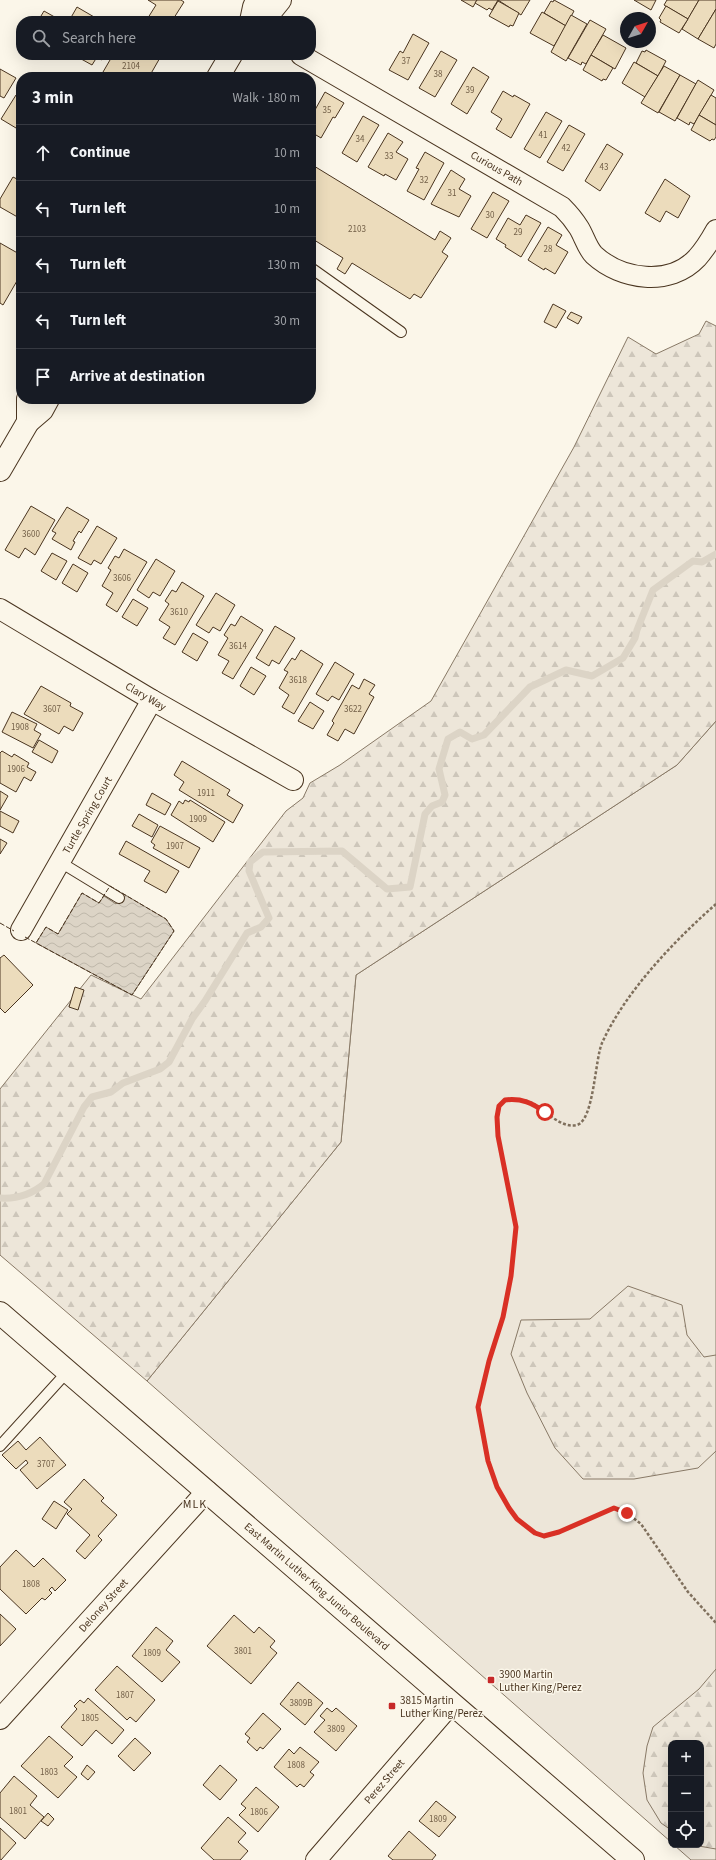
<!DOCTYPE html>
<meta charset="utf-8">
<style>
body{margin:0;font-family:"Source Sans 3",sans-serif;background:#20242c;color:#f1f3f6}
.controls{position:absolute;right:12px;bottom:12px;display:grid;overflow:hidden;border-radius:8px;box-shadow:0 4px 16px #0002}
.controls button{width:36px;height:36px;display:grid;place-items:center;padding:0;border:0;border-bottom:1px solid #363941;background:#171b24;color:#f1f3f6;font:20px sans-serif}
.compass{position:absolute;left:620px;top:12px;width:36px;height:36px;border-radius:50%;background:#171b24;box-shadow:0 4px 16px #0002;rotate:51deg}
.stop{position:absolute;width:12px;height:12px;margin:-9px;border:3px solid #d93025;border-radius:50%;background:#fff}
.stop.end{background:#d93025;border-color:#fff;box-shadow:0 1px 4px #0008}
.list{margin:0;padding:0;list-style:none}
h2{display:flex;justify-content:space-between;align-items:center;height:52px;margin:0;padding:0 16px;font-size:17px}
h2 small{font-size:13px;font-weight:400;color:#9ea1a6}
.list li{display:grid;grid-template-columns:26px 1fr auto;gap:12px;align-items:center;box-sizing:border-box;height:56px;padding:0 16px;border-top:1px solid #363941}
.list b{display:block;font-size:15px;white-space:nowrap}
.list em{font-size:13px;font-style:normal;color:#9ea1a6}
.icon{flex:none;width:22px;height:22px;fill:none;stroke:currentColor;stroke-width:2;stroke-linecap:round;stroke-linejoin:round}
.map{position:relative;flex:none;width:716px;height:1860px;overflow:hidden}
.search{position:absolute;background:#171b24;box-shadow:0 4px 16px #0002;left:16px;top:16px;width:300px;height:44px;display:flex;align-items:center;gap:10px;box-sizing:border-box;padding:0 14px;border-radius:16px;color:#9ea1a6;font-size:15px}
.panel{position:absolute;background:#171b24;box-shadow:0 4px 16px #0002;left:16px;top:72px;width:300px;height:332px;border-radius:16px}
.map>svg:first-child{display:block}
.green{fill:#ede6d9;stroke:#887966}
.forest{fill:url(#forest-firs);stroke:#887966}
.water{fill:url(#water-waves);stroke:#887966}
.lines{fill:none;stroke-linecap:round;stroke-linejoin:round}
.stream{stroke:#dcd4c6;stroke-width:7}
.building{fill:#ecdcbc;stroke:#4a3520}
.lane-casing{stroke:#4a3520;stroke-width:12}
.street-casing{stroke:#4a3520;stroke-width:22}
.secondary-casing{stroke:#4a3520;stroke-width:24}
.primary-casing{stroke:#4a3520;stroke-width:24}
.path{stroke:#7f6f5c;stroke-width:2.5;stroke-dasharray:3 2;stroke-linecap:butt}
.lane{stroke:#fbf6e9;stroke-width:10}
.street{stroke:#fbf6e9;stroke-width:20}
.secondary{stroke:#fbf6e9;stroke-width:22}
.primary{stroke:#fbf6e9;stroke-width:22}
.fence{stroke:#4a3520;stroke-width:1;stroke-dasharray:5 2;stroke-linecap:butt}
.route{stroke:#d93025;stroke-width:5}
.poi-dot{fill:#c62828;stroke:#fbf6e9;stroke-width:1.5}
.labels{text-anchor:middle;stroke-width:3;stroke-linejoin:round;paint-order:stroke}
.number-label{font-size:9px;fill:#725f47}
.street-label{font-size:11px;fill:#4a3520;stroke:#fbf6e9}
.poi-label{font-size:11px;fill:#4a3520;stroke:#fbf6e9;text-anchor:start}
.neighbourhood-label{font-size:12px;letter-spacing:1px;fill:#4a3520;stroke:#fbf6e9}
</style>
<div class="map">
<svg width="716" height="1860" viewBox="0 0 716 1860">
<defs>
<pattern id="forest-firs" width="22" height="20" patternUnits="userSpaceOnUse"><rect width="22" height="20" fill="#ede6d9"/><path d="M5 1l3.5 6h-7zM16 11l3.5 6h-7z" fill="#cdc6ba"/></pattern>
<pattern id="water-waves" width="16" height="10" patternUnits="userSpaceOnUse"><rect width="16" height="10" fill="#dcd4c6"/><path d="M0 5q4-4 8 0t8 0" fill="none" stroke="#beb7aa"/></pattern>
</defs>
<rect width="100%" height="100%" fill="#fbf6e9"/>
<polygon class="green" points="716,721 716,1860 691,1860 674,1845 701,1845 701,1743 671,1743 671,1842 147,1381 341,1142 356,975 677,765"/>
<g class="forest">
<polygon points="706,321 716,326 716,721 677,765 356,975 341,1142 147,1381 0,1255 0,1089 91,975 141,999 286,811 303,798 310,783 340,765 431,701 574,447 628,337 656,354 699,334"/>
<polygon points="628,1286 682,1305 687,1335 704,1357 716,1355 716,1451 698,1468 634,1479 583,1479 555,1448 527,1393 511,1354 521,1320 590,1319"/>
<polygon points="716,1669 716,1849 693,1845 701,1845 701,1743 671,1743 671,1830 661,1823 647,1800 643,1773 647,1746 653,1727 699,1689"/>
</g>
<polygon class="water" points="82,893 99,903 104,896 116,904 122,893 166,919 174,931 132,995 36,943 46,927 58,934"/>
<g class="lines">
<path class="stream" d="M0,1198C16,1199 32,1194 44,1184L84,1107L92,1097L111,1092L123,1083L160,1069L169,1062L192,1019L205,1001L247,933L261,927L269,918L249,871L250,862L263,852L342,851L387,889L410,887L425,814L432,806L442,802L445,795L439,769L448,739L460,732L472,739L484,735L530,687L566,670L592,676L623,658L635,638L637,630L653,590L693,561L702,562L716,554"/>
</g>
<g class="building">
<polygon points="148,0 181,0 184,2 172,21 146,21 156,5"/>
<polygon points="461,0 477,0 473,7"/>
<polygon points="477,0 498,0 492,10 489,8 487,10 475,3"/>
<polygon points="498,0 530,0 521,15"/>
<polygon points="554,0 574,11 566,26 544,13 551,1 553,2"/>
<polygon points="634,0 656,0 651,10"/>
<polygon points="667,0 699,0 688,19 664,5"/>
<polygon points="699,0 716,0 716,9 698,39 682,29"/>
<polygon points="498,1 519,13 513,26 510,25 509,27 489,16"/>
<polygon points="666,6 688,19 679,33 660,22 661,20 659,18"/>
<polygon points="77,7 101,21 69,21"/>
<polygon points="716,9 716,44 714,48 698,39"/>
<polygon points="44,11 60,20 60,21 38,21"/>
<polygon points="542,12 566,26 554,46 530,33"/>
<polygon points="571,15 587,24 566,61 551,52"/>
<polygon points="590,20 606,29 586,64 582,62 581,65 568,58"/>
<polygon points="413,34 429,43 408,80 389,70 400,51 403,53"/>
<polygon points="603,35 626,48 615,69 591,55"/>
<polygon points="646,50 666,61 658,76 636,63 642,51 645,52"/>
<polygon points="441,51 457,60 435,97 419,88"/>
<polygon points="74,55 105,55 102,60 97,57 92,65"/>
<polygon points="105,55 159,55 161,56 149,77 112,77 103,72 110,60"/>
<polygon points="591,55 613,68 606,80 603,79 602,81 583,70"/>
<polygon points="634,62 658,76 645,97 622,83"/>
<polygon points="664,66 680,75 658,113 641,103"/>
<polygon points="473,67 489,77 467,114 451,104"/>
<polygon points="0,69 16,78 4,98 0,96"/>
<polygon points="680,75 696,84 675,121 659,112"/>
<polygon points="698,80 714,90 694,124 690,122 689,125 677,118"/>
<polygon points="503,91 513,97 514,95 530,104 511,138 496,129 502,119 491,112"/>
<polygon points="325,92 344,103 335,118 333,117 321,138 311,132 311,117"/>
<polygon points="16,95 21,98 21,131 1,119"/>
<polygon points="711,95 716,98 716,125 699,115"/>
<polygon points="546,112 562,121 540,158 524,149"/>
<polygon points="699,115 716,125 716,137 714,140 712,139 710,141 691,130"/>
<polygon points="363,116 379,125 357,162 342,153"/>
<polygon points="569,125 585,134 563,171 547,162"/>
<polygon points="388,133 403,142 396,152 408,159 396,180 385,174 384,176 368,167"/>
<polygon points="607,144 623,154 600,191 585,181"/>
<polygon points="425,152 444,163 424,200 407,191 419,169 416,168"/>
<polygon points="314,166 435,240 440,231 451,238 442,252 448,256 421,298 414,294 410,299 352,263 345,274 337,269 343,258 311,238 311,171"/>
<polygon points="451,170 465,179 459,189 471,196 459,217 431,204"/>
<polygon points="13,177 21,181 21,219 0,207 0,199"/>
<polygon points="665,179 690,196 678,218 666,211 660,222 645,213"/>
<polygon points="493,192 509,201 487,238 471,229"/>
<polygon points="526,215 541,223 521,257 505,247 506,245 496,239 508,218 520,225"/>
<polygon points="548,227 562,235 556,245 568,252 555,274 545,268 544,270 528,260"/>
<polygon points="0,243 21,255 21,274 3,305 0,303"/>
<polygon points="553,304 566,311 556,328 544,322"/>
<polygon points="571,312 582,317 578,324 567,318"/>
<polygon points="31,506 55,520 35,555 25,548 19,558 5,550"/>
<polygon points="67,507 89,520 81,533 79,531 73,541 75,542 71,550 52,539 56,533 52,531"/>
<polygon points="97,526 117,538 101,564 94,560 91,565 78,558"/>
<polygon points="124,549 147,562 117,612 106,605 113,593 102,586 111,570 108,568 115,556 119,558"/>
<polygon points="52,553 67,561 56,580 41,571"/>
<polygon points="156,559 175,571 160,596 153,592 149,598 137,590"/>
<polygon points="73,564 88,573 77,592 62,583"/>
<polygon points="182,582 204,596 175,645 163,638 170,627 159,620 169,604 165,601 172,590 176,592"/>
<polygon points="216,593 235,605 220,631 213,627 209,633 196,625"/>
<polygon points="133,599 148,608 137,626 122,617"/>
<polygon points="241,616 263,630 233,679 222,673 229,661 218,655 228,638 224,635 231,624 235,626"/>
<polygon points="275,626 295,638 279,664 272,660 269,666 256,658"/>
<polygon points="193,633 208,642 197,661 182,652"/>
<polygon points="301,650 323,664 294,714 282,707 289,695 279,688 288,672 284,670 292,658 295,660"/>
<polygon points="335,662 354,674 339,700 332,696 328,701 316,694"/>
<polygon points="251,667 266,676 254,695 240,686"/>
<polygon points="364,679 375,685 369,694 374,697 354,734 345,729 338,741 327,735 334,723 332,721 352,685 359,689"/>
<polygon points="41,686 71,703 70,706 83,713 73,731 64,726 59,734 24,714"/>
<polygon points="310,702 324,711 313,729 298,721"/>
<polygon points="12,712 37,724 34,730 41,734 33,748 2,732"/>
<polygon points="39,740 58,751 52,763 32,752"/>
<polygon points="2,751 12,757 14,754 29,763 27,767 36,772 31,781 24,777 16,792 0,783 0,753"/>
<polygon points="182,761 230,790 227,795 243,805 233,823 179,790 184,782 174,775"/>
<polygon points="0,791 8,796 0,810"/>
<polygon points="152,793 171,804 165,815 146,805"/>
<polygon points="185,800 189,802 190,800 225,822 213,842 171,815 179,801 183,804"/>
<polygon points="0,811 19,821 13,833 0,826"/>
<polygon points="139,814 158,825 152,837 132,826"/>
<polygon points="160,826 200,848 189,868 153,848 155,845 151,842"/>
<polygon points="0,839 7,843 0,854"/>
<polygon points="126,841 179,871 166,893 144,881 150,871 119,854"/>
<polygon points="4,955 33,985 5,1013 0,1008 0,958"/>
<polygon points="75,987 84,990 78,1010 69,1007"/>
<polygon points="40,1437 66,1465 37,1489 20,1470 28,1463 26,1460 16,1469 2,1455 18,1441 26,1450"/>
<polygon points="84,1479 104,1498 101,1501 117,1515 98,1536 102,1540 85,1559 76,1551 90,1535 67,1514 72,1509 64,1502"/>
<polygon points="54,1501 68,1510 56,1529 42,1519"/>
<polygon points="16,1550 34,1567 43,1558 66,1580 55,1591 52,1587 49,1590 52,1593 45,1600 42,1598 26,1614 0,1589 0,1567"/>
<polygon points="0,1614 16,1629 0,1646"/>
<polygon points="234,1615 254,1633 259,1627 275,1641 270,1647 277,1653 251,1684 207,1646"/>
<polygon points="156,1627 173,1641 166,1650 180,1662 162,1682 132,1656"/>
<polygon points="117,1666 155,1700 136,1722 130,1717 127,1720 95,1690"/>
<polygon points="298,1682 323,1703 305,1725 280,1704"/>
<polygon points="88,1698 124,1730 112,1744 96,1730 82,1746 61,1727 77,1709 74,1706 80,1700 84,1703"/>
<polygon points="327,1708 332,1712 336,1708 357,1726 336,1751 314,1732 325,1720 320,1716"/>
<polygon points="263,1713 281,1729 263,1749 260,1747 257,1751 247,1742 250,1738 245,1734"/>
<polygon points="49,1736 73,1757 64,1766 77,1777 58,1798 21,1766"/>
<polygon points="135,1738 151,1753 134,1771 118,1756"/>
<polygon points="300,1747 319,1762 310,1772 314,1775 304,1787 300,1784 297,1787 274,1767 289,1749 294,1754"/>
<polygon points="87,1765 95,1772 88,1780 81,1774"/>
<polygon points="220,1765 237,1780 220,1800 203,1785"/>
<polygon points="14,1776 37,1796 30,1805 44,1817 25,1839 0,1817 0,1793"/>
<polygon points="256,1787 279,1807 258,1832 239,1815 246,1808 241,1804"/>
<polygon points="436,1801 456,1817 439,1837 419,1821"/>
<polygon points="48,1813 54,1819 48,1826 41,1821"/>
<polygon points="228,1817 246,1833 238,1842 248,1851 240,1860 214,1860 201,1848"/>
<polygon points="0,1828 16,1843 1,1860 0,1860"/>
<polygon points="409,1831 436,1855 432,1860 393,1860 388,1856"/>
</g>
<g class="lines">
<g class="lane-casing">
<g id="lane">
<polyline points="311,268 401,332"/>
<polyline points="60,862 119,898"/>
<polyline points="0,1446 68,1371"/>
</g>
</g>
<g class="street-casing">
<g id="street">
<path d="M301,55L562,207C568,213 574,220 579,228C584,236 587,248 594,255C621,280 670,287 697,258C705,249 711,239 716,230"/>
<polyline points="0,609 152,700 293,780"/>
<polyline points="21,930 152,700"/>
<polyline points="0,1719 207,1491"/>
<polyline points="316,1860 452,1703"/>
</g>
</g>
<g class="secondary-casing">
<g id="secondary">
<polyline points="251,21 254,7 257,0"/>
<polyline points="258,21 267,16 280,0"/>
<polyline points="218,77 231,55"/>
<polyline points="28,399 28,422"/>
<polyline points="0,470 28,422 42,410 48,399"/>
</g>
</g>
<g class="primary-casing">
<polyline id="primary" points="0,1313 633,1860"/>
</g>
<path class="path" d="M716,904C674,941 625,992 602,1043C595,1059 594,1120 577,1125C561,1129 545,1110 532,1103C523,1099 514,1099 505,1100L499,1106L497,1117L498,1136L516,1227L511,1276L503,1317L489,1361L478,1407L488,1461L497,1487L509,1508L517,1519L535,1533L544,1537L559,1532L614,1508L627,1513L641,1524L688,1592L716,1623"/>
<use href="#lane" class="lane"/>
<use href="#street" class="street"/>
<use href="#secondary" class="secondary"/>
<use href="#primary" class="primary"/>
<g class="fence">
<polyline points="0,923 14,931"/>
<polyline points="25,937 132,995 174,931 166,919 110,886 99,903 82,893 58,934 46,927 36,943"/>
</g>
</g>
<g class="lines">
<path class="route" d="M545,1112C532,1103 522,1098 505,1100L499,1106L497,1117L498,1136L516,1227L511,1276L503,1317L489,1361L478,1407L488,1461L497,1487L509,1508L517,1519L535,1533L544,1536L559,1532L614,1508L627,1513"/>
</g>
<g class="poi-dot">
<rect x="487" y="1676" width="8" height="8" rx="2"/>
<rect x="388" y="1702" width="8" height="8" rx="2"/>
</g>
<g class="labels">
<g class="number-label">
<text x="406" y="64">37</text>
<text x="131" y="69">2104</text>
<text x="438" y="77">38</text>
<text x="470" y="93">39</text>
<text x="327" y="113">35</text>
<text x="543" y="138">41</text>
<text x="360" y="142">34</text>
<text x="566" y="151">42</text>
<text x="389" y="159">33</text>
<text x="604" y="170">43</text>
<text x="424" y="183">32</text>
<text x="452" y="196">31</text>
<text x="490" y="218">30</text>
<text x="357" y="232">2103</text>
<text x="518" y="235">29</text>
<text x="548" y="252">28</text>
<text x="31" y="537">3600</text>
<text x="122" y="581">3606</text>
<text x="179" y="615">3610</text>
<text x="238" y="649">3614</text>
<text x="298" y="683">3618</text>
<text x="52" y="712">3607</text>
<text x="353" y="712">3622</text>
<text x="20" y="730">1908</text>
<text x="16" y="772">1906</text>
<text x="206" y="796">1911</text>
<text x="198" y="822">1909</text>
<text x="175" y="849">1907</text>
<text x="46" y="1467">3707</text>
<text x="31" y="1587">1808</text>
<text x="243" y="1654">3801</text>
<text x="152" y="1656">1809</text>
<text x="125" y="1698">1807</text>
<text x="301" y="1706">3809B</text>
<text x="90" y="1721">1805</text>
<text x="336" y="1732">3809</text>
<text x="296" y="1768">1808</text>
<text x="49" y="1775">1803</text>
<text x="18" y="1814">1801</text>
<text x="259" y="1815">1806</text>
<text x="438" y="1822">1809</text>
</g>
<g class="street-label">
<text transform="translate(497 168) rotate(30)" y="4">Curious Path</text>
<text transform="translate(146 696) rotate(30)" y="4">Clary Way</text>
<text transform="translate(87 815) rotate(-60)" y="4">Turtle Spring Court</text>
<text transform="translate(317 1586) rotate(41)" y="4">East Martin Luther King Junior Boulevard</text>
<text transform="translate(103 1605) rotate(-48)" y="4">Deloney Street</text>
<text transform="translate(384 1781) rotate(-49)" y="4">Perez Street</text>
</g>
<g class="poi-label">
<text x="499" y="1678">3900 Martin<tspan x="499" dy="13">Luther King/Perez</tspan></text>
<text x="400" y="1704">3815 Martin<tspan x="400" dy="13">Luther King/Perez</tspan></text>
</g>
<g class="neighbourhood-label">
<text x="195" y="1508">MLK</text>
</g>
</g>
</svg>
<div class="controls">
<button>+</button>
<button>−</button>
<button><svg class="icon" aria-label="locate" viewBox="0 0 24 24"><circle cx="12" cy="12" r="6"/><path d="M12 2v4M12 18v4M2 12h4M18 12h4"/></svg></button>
</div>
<svg class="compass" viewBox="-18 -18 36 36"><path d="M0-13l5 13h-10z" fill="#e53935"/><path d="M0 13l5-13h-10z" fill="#9ea1a6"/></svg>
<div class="stop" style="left:545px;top:1112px"></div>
<div class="stop end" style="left:627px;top:1513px"></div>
<div class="search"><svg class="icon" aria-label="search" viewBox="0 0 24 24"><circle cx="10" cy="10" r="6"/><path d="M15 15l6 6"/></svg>Search here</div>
<section class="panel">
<h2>3 min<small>Walk · 180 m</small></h2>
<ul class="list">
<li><svg class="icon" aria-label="ahead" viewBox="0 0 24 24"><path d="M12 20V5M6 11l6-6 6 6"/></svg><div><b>Continue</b></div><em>10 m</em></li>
<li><svg class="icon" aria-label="left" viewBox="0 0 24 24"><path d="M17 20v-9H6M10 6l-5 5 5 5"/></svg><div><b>Turn left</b></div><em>10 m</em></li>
<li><svg class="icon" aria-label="left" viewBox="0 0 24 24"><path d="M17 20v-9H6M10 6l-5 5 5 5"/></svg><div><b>Turn left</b></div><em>130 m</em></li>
<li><svg class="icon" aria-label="left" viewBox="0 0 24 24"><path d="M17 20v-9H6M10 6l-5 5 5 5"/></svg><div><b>Turn left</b></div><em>30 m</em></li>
<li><svg class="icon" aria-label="arrive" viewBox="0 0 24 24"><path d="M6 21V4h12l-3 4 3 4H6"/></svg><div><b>Arrive at destination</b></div></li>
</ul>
</section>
</div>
